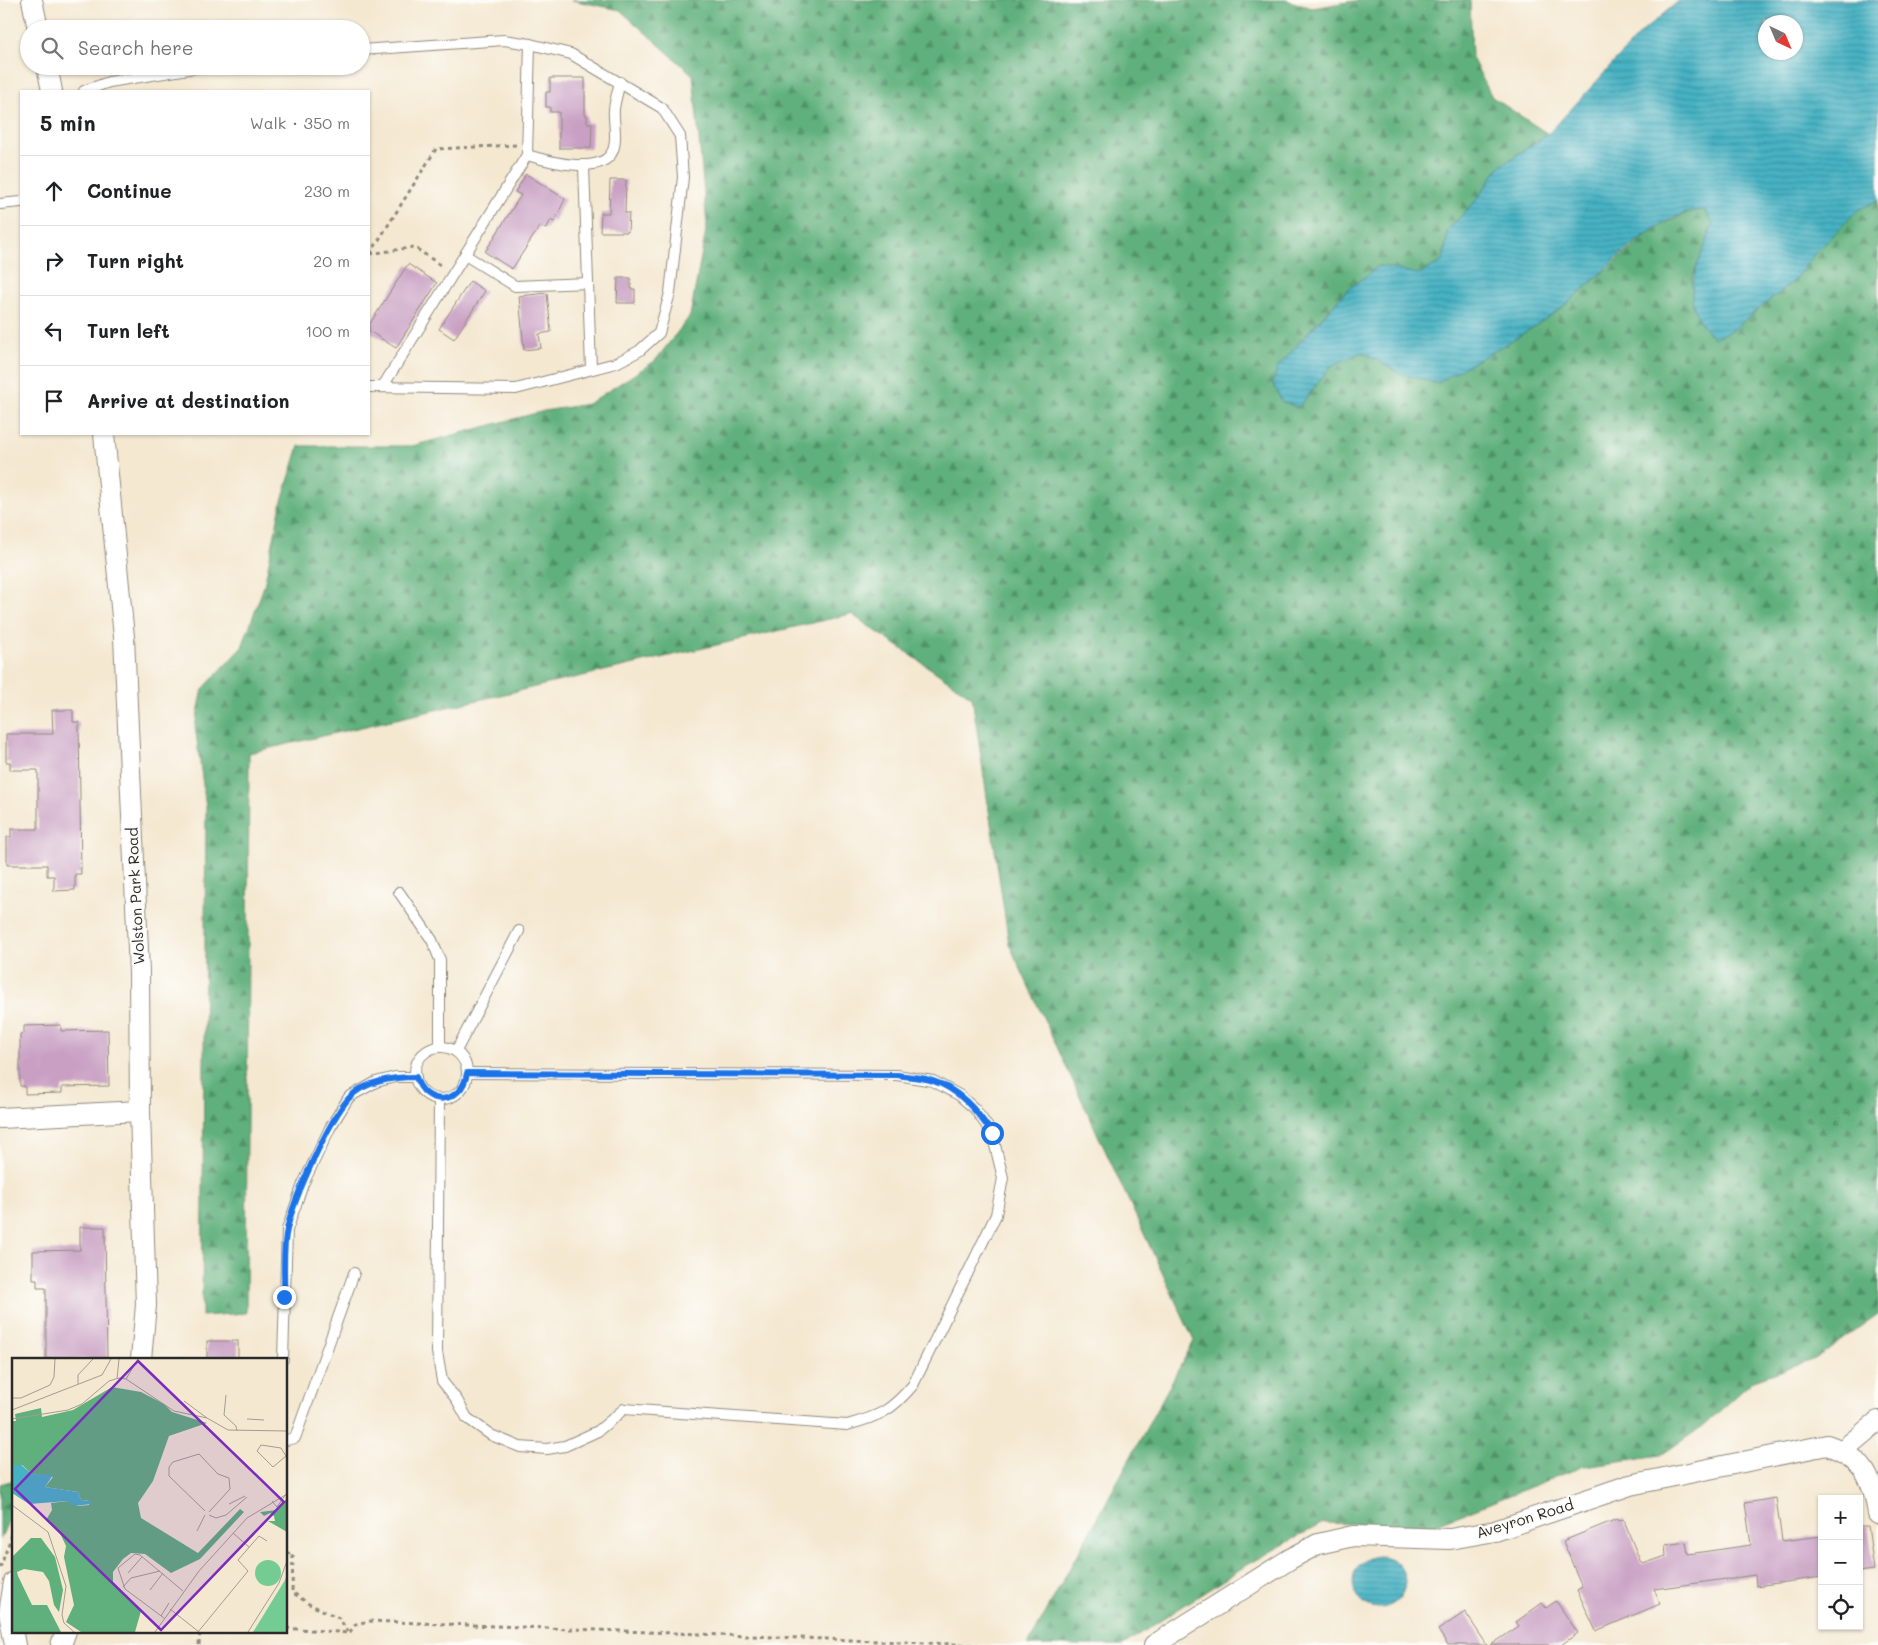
<!DOCTYPE html>
<meta charset="utf-8">
<style>
body{margin:0;font-family:Mali,sans-serif;background:#f6f6f6;color:#202124}
.controls{position:absolute;right:15px;bottom:15px;display:grid;overflow:hidden;border-radius:0px;box-shadow:0 1px 4px #0004}
.controls button{width:45px;height:45px;display:grid;place-items:center;padding:0;border:0;border-bottom:1px solid #e0e0e0;background:#fff;color:#202124;font:25px sans-serif}
.compass{position:absolute;left:1758px;top:15px;width:45px;height:45px;border-radius:50%;background:#fff;box-shadow:0 1px 4px #0004;rotate:136deg}
.stop{position:absolute;width:15px;height:15px;margin:-11px;border:4px solid #1a73e8;border-radius:50%;background:#fff}
.stop.end{background:#1a73e8;border-color:#fff;box-shadow:0 1px 5px #0008}
.list{margin:0;padding:0;list-style:none}
h2{display:flex;justify-content:space-between;align-items:center;height:65px;margin:0;padding:0 20px;font-size:21px}
h2 small{font-size:16px;font-weight:400;color:#757577}
.list li{display:grid;grid-template-columns:32px 1fr auto;gap:15px;align-items:center;box-sizing:border-box;height:70px;padding:0 20px;border-top:1px solid #e0e0e0}
.list b{display:block;font-size:19px;white-space:nowrap}
.list em{font-size:16px;font-style:normal;color:#757577}
.icon{flex:none;width:28px;height:28px;fill:none;stroke:currentColor;stroke-width:2;stroke-linecap:round;stroke-linejoin:round}
.map{position:relative;flex:none;width:1878px;height:1645px;overflow:hidden}
.search{position:absolute;background:#fff;box-shadow:0 1px 4px #0004;left:20px;top:20px;width:350px;height:55px;display:flex;align-items:center;gap:12px;box-sizing:border-box;padding:0 18px;border-radius:28px;color:#757577;font-size:19px}
.panel{position:absolute;background:#fff;box-shadow:0 1px 4px #0004;left:20px;top:90px;width:350px;height:345px;border-radius:0px}
.map>svg:first-child{display:block}
.forest{fill:url(#forest-firs);stroke:#456e54}
.water{fill:url(#water-rules);stroke:#386e77;fill-rule:evenodd}
.building{fill:#c9a0c4}
.lines{fill:none;stroke-linecap:round;stroke-linejoin:round}
.service-casing{stroke:#908a7e;stroke-width:12}
.minor-casing{stroke:#908a7e;stroke-width:22}
.path{stroke:#908a7e;stroke-width:3;stroke-dasharray:4 4;stroke-linecap:butt}
.service{stroke:#fff;stroke-width:10}
.minor{stroke:#fff;stroke-width:20}
.route{stroke:#1a73e8;stroke-width:6}
.labels{text-anchor:middle;stroke-width:4;stroke-linejoin:round;paint-order:stroke}
.street-label{font-size:15px;fill:#2b2b2b;stroke:#fdfcf7}
.inset-road{fill:none;stroke:#a49c8f;stroke-width:1}
.view{fill:#7b2cbf;fill-opacity:0.15;stroke:#7b2cbf;stroke-width:2.5}
.inset-edge{fill:none;stroke:#2b2b2b;stroke-width:2.5}
</style>
<div class="map">
<svg width="1878" height="1645" viewBox="0 0 1878 1645">
<defs>
<pattern id="forest-firs" width="22" height="20" patternUnits="userSpaceOnUse" patternTransform="scale(1.25)"><rect width="22" height="20" fill="#5fb07c"/><path d="M5 1l3.5 6h-7zM16 11l3.5 6h-7z" fill="#4f8f66"/></pattern>
<pattern id="water-rules" width="6" height="5" patternUnits="userSpaceOnUse" patternTransform="scale(1.25)"><rect width="6" height="5" fill="#46b2c3"/><path d="M0 2.5h6" fill="none" stroke="#3b919f"/></pattern>
</defs>
<rect width="100%" height="100%" fill="#fdfcf7"/>
<filter id="ink" filterUnits="userSpaceOnUse"><feTurbulence type="fractalNoise" baseFrequency=".02" numOctaves="2"/><feDisplacementMap in="SourceGraphic" scale="10" xChannelSelector="R" yChannelSelector="G"/><feConvolveMatrix kernelMatrix="1 2 1 2 8 2 1 2 1" color-interpolation-filters="sRGB"/></filter>
<filter id="wash" filterUnits="userSpaceOnUse"><feTurbulence type="fractalNoise" baseFrequency=".0096" numOctaves="4" result="noise"/><feDisplacementMap in="SourceGraphic" scale="20" xChannelSelector="R" yChannelSelector="G"/><feGaussianBlur stdDeviation="1.12" result="paint"/><feColorMatrix in="noise" values="0 0 0 0 0 0 0 0 0 0 0 0 0 0 0 0 0 1.4 0 .05"/><feComposite in="paint" operator="in"/></filter>
<g filter="url(#wash)">
<rect width="100%" height="100%" fill="#f4e8d1"/>
<g class="forest">
<polygon points="572,0 1286,0 1312,8 1360,0 1470,0 1472,58 1492,97 1548,134 1499,167 1478,198 1448,230 1443,261 1419,274 1379,266 1346,291 1298,343 1299,407 1331,366 1362,352 1402,374 1485,356 1558,311 1653,229 1691,211 1705,210 1713,225 1692,279 1693,307 1795,280 1814,254 1859,209 1878,201 1878,1314 1815,1359 1754,1380 1702,1427 1661,1455 1584,1466 1431,1526 1323,1523 1248,1564 1123,1645 1028,1645 1194,1341 1009,944 972,697 851,614 249,753 246,1313 202,1316 206,807 195,726 203,689 242,647 264,586 281,504 299,446 412,446 544,411 588,404 655,361 690,316 707,225 693,75 620,10"/>
<polygon points="14,1480 14,1515 9,1519 0,1540 0,1484"/>
</g>
<g class="water">
<path d="M1680,0H1878V201L1859,209L1814,254L1795,280L1734,329L1714,338C1674,301 1698,267 1713,225L1705,210C1652,211 1598,282 1557,311C1520,338 1477,360 1437,383L1402,374L1362,352L1331,366L1299,407L1282,402L1273,384L1277,368L1346,291L1379,266L1419,274L1443,261L1448,230L1478,198L1499,167L1548,134L1643,31ZM1766,22H1796V52H1766Z"/>
<circle cx="1379" cy="1582" r="26"/>
</g>
<g id="blocks">
<g class="building">
<polygon points="550,78 585,78 585,115 587,115 587,123 592,123 591,148 559,148 559,112 550,112 550,107 546,107 546,92 550,92"/>
<polygon points="526,174 565,199 554,222 551,220 546,229 540,226 512,269 485,252 521,195 515,192"/>
<polygon points="610,180 626,180 625,213 629,213 628,232 600,232 601,213 609,213"/>
<polygon points="408,264 437,283 396,348 369,331 369,325"/>
<polygon points="618,278 631,278 631,289 635,289 635,303 617,303"/>
<polygon points="470,281 485,291 454,339 439,329"/>
<polygon points="547,293 551,332 539,334 541,348 524,350 519,296"/>
<polygon points="52,710 73,710 73,722 79,722 81,874 75,874 75,890 54,891 54,876 47,876 47,865 7,865 7,837 11,837 11,829 38,829 38,770 10,770 10,762 6,762 6,734 53,734"/>
<polygon points="61,1025 61,1031 108,1030 109,1086 62,1087 62,1093 25,1094 25,1086 20,1086 20,1034 24,1033 24,1026"/>
<polygon points="80,1227 105,1227 107,1359 46,1359 46,1288 37,1288 37,1280 33,1280 33,1251 80,1250"/>
<rect x="207" y="1341" width="31" height="18"/>
<polygon points="1776,1498 1782,1541 1822,1536 1822,1577 1756,1586 1755,1575 1654,1589 1660,1604 1596,1631 1577,1590 1582,1587 1563,1541 1617,1519 1618,1521 1623,1519 1641,1563 1643,1564 1666,1556 1665,1545 1686,1542 1688,1554 1751,1545 1745,1503"/>
<polygon points="1859,1526 1868,1526 1874,1570 1859,1572"/>
<polygon points="1556,1601 1578,1633 1561,1645 1491,1645 1519,1626 1516,1622 1542,1603 1546,1608"/>
<polygon points="1465,1612 1487,1645 1448,1645 1438,1630"/>
</g>
</g>
</g>
<g filter="url(#ink)">
<use href="#blocks" fill-opacity="0" stroke="#908a7e" stroke-width="1"/>
<g class="lines">
<g class="service-casing">
<g id="service">
<polyline points="361,50 504,40 530,44 571,54 662,108 680,136 683,177 670,293 659,333 639,351 616,363 516,389 369,387"/>
<polyline points="84,91 109,82 207,66"/>
<path d="M527,155C547,161 607,178 614,147C617,135 613,121 614,109C615,100 618,91 620,82"/>
<polyline points="584,166 591,369"/>
<polyline points="0,204 21,202"/>
<polyline points="465,255 515,286 588,283"/>
<polyline points="383,386 527,155 530,44"/>
<polyline points="399,892 432,940 440,960 440,1047"/>
<circle cx="441" cy="1073" r="26"/>
<polyline points="456,1051 519,931"/>
<path d="M439,1099L437,1352L442,1381L457,1400L467,1418L491,1435L520,1447L547,1449L565,1446L598,1431L624,1409L847,1425C880,1416 891,1411 913,1385L996,1215L1003,1178L992,1133L975,1109L959,1095L933,1081L897,1075L467,1073"/>
<polyline points="283,1359 287,1230 303,1184 330,1128 349,1097 376,1082 395,1077 416,1077"/>
<polyline points="286,1440 295,1438 354,1273"/>
</g>
</g>
<g class="minor-casing">
<g id="minor">
<polyline points="32,0 38,29"/>
<polyline points="47,66 52,91"/>
<polyline points="104,434 124,637 139,972 140,1111 146,1305 141,1359"/>
<polyline points="0,1118 140,1111"/>
<polyline points="1843,1450 1878,1421"/>
<polyline points="14,1582 9,1613 15,1645"/>
<polyline points="61,1645 66,1631"/>
<path d="M1154,1645L1290,1559L1318,1544L1353,1536L1450,1539L1495,1531L1630,1485L1827,1445C1863,1457 1873,1478 1878,1514"/>
</g>
</g>
<g class="path">
<polyline points="370,254 436,149 516,145"/>
<polyline points="370,254 414,247 442,266"/>
<polyline points="286,1553 293,1554 292,1592 309,1604 339,1618 348,1632"/>
<polyline points="0,1568 14,1529"/>
<polyline points="286,1628 349,1633 356,1624 369,1621 978,1645"/>
<polyline points="199,1645 200,1631"/>
</g>
<use href="#service" class="service"/>
<use href="#minor" class="minor"/>
</g>
</g>
<g class="lines" filter="url(#ink)">
<path class="route" d="M284,1297C285,1275 282,1250 287,1229C294,1198 328,1122 349,1098C364,1081 395,1077 416,1077C425,1108 462,1105 467,1073L897,1075C909,1077 922,1077 933,1081C959,1089 977,1111 992,1133"/>
</g>
<g class="labels">
<g class="street-label">
<text transform="translate(136 896) rotate(-93)" y="5">Wolston Park Road</text>
<text transform="translate(1525 1519) rotate(-17)" y="5">Aveyron Road</text>
</g>
</g>
<g transform="translate(12 1358)">
<rect width="275" height="275" fill="#f4e8d1"/>
<path d="M275,215V274H241L273,222Z" fill="#74cc92"/>
<path d="M100,29L129,34L152,46L160,54L195,65L157,78L141,123L126,145L129,160L186,195L228,151L232,154L188,201L159,215L133,196L119,195L111,201L101,214V224L129,253L123,274H69L54,264L62,247L52,199L54,188L47,173L34,162L40,152L39,145L56,143L66,148L77,147L78,143L69,142L66,134L33,129L41,119L20,116L10,107L0,109V63H4L3,56L29,50L30,59L61,52ZM275,140V174L256,163H263L262,158L258,155L252,158L248,154L265,152ZM19,180H29L43,199L51,232L47,254L42,247L37,223L31,214L12,211L5,214L6,218L20,247H35L49,274H0V199Z" fill="#5fb07c"/>
<path d="M243 215a13 13 0 1 1 26 0a13 13 0 1 1-26 0Z" fill="#74cc92"/>
<path d="M8,106L20,116L41,117L33,129L66,134L69,142L78,143L79,146L62,148L56,143L17,146L0,135V109Z" fill="#46b2c3"/>
<path class="inset-road" d="M105,21L107,1M114,21L126,1M66,26V17L81,1M214,37L212,57L224,68L225,73M0,40H9L38,27L42,19L43,1M172,43L195,60M0,52L90,17L99,1M0,61L56,52L70,46L97,23L107,20L114,21L162,53L195,60L216,72L275,73M235,61L252,62M249,87L269,90L274,98L261,109L245,93ZM260,143L265,149L274,136M217,146L233,138M0,147L36,174L54,228L50,257L52,265L62,274M193,153L157,118V109L161,104L187,96L206,116L217,120L218,131L197,154M197,157L204,160L214,157L235,139M185,173L193,157M221,175L237,189M116,215L130,199M111,229L119,220L148,213M138,232L151,215M158,251L187,274M149,258L157,245M152,260L113,231L106,210L123,196L128,197L171,233M143,274L187,213L235,160L275,136M186,274L236,213L226,202L247,178L255,183M236,274L267,225L275,203"/>
<path class="view" d="M126,3L272,144L149,272L3,131Z"/>
<rect width="275" height="275" class="inset-edge"/>
</g>
</svg>
<div class="controls">
<button>+</button>
<button>−</button>
<button><svg class="icon" aria-label="locate" viewBox="0 0 24 24"><circle cx="12" cy="12" r="6"/><path d="M12 2v4M12 18v4M2 12h4M18 12h4"/></svg></button>
</div>
<svg class="compass" viewBox="-18 -18 36 36"><path d="M0-13l5 13h-10z" fill="#e53935"/><path d="M0 13l5-13h-10z" fill="#757577"/></svg>
<div class="stop" style="left:992px;top:1133px"></div>
<div class="stop end" style="left:284px;top:1297px"></div>
<div class="search"><svg class="icon" aria-label="search" viewBox="0 0 24 24"><circle cx="10" cy="10" r="6"/><path d="M15 15l6 6"/></svg>Search here</div>
<section class="panel">
<h2>5 min<small>Walk · 350 m</small></h2>
<ul class="list">
<li><svg class="icon" aria-label="ahead" viewBox="0 0 24 24"><path d="M12 20V5M6 11l6-6 6 6"/></svg><div><b>Continue</b></div><em>230 m</em></li>
<li><svg class="icon" aria-label="right" viewBox="0 0 24 24"><path d="M7 20v-9h11M14 6l5 5-5 5"/></svg><div><b>Turn right</b></div><em>20 m</em></li>
<li><svg class="icon" aria-label="left" viewBox="0 0 24 24"><path d="M17 20v-9H6M10 6l-5 5 5 5"/></svg><div><b>Turn left</b></div><em>100 m</em></li>
<li><svg class="icon" aria-label="arrive" viewBox="0 0 24 24"><path d="M6 21V4h12l-3 4 3 4H6"/></svg><div><b>Arrive at destination</b></div></li>
</ul>
</section>
</div>
